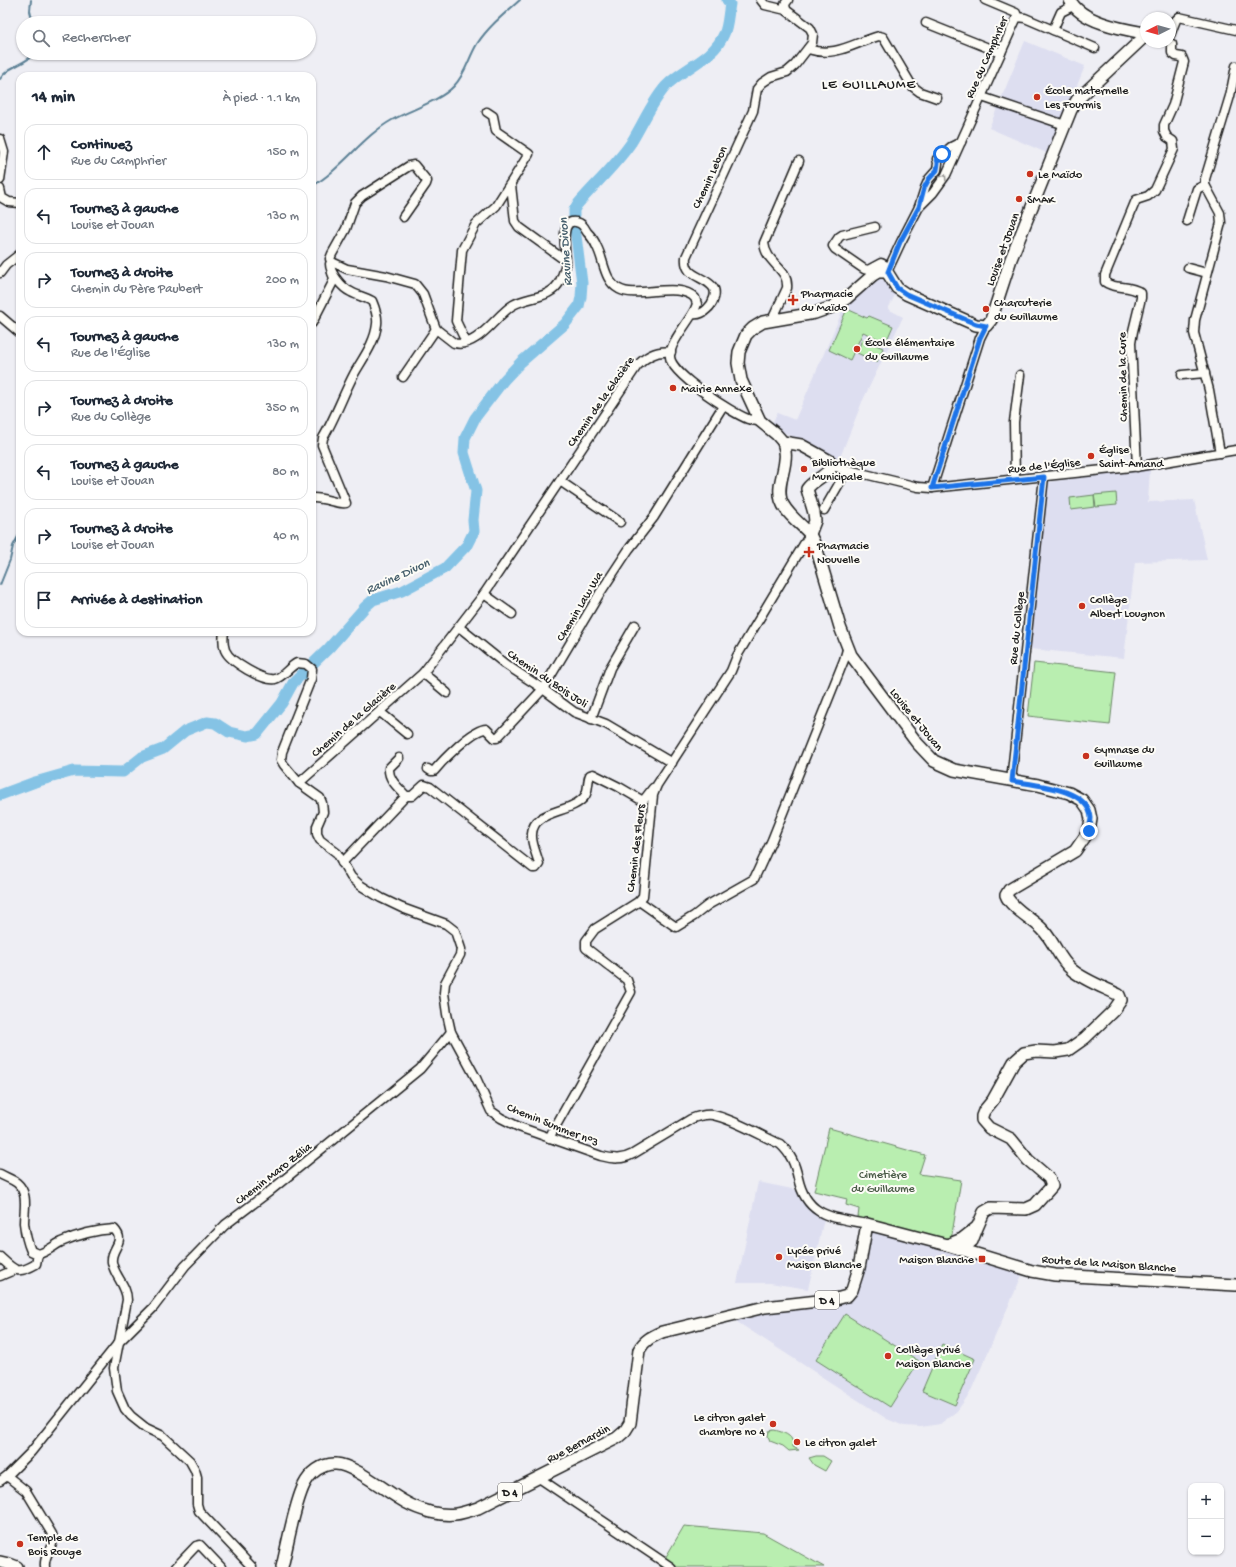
<!DOCTYPE html>
<html lang="fr">
<meta charset="utf-8">
<style>
body{margin:0;font-family:"Gochi Hand",sans-serif;background:#f6f6f7;color:#1f2937}
.controls{position:absolute;right:12px;bottom:12px;display:grid;overflow:hidden;border-radius:8px;box-shadow:0 1px 3px #0004}
.controls button{width:36px;height:36px;display:grid;place-items:center;padding:0;border:0;border-bottom:1px solid #e0e1e3;background:#fff;color:#1f2937;font:20px sans-serif}
.compass{position:absolute;left:1140px;top:12px;width:36px;height:36px;border-radius:50%;background:#fff;box-shadow:0 1px 3px #0004;rotate:264deg}
.stop{position:absolute;width:12px;height:12px;margin:-9px;border:3px solid #1a73e8;border-radius:50%;background:#fff}
.stop.end{background:#1a73e8;border-color:#fff;box-shadow:0 1px 4px #0008}
.list{margin:0;padding:0;list-style:none}
h2{display:flex;justify-content:space-between;align-items:center;height:52px;margin:0;padding:0 16px;font-size:17px}
h2 small{font-size:13px;font-weight:400;color:#747a83}
.list li{display:grid;grid-template-columns:26px 1fr auto;gap:12px;align-items:center;box-sizing:border-box;height:56px;margin:0 8px 8px;padding:0 8px;border:1px solid #e0e1e3;border-radius:12px}
.list b{display:block;font-size:15px;white-space:nowrap}
.list p{margin:0;font-size:13px;white-space:nowrap;color:#747a83}
.list em{font-size:13px;font-style:normal;color:#747a83}
.icon{flex:none;width:22px;height:22px;fill:none;stroke:currentColor;stroke-width:2;stroke-linecap:round;stroke-linejoin:round}
.map{position:relative;flex:none;width:1236px;height:1567px;overflow:hidden}
.search{position:absolute;background:#fff;box-shadow:0 1px 3px #0004;left:16px;top:16px;width:300px;height:44px;display:flex;align-items:center;gap:10px;box-sizing:border-box;padding:0 14px;border-radius:22px;color:#747a83;font-size:15px}
.panel{position:absolute;background:#fff;box-shadow:0 1px 3px #0004;left:16px;top:72px;width:300px;height:564px;border-radius:12px}
.map>svg:first-child{display:block}
.built{fill:#dddef0}
.green{fill:#b9eeb0;stroke:#6a8566}
.lines{fill:none;stroke-linecap:round;stroke-linejoin:round}
.stream{stroke:#5b8095;stroke-width:2}
.river{stroke:#85c3e5;stroke-width:11}
.minor-casing{stroke:#1c1c1c;stroke-width:11}
.major-casing{stroke:#1c1c1c;stroke-width:14}
.minor{stroke:#fdfcf7;stroke-width:8}
.major{stroke:#fdfcf7;stroke-width:11}
.oneway{stroke:#989794}
.route{stroke:#1a73e8;stroke-width:5}
.poi-dot{fill:#c8321e;stroke:#fdfcf7;stroke-width:1.5}
.labels{text-anchor:middle;stroke-width:4;stroke-linejoin:round;paint-order:stroke}
.shield{fill:#fdfcf7;stroke:#605f5e;stroke-width:1}
.shield-label{font-size:11px;font-weight:bold;fill:#1c1c1c}
.street-label{font-size:12px;fill:#1c1c1c;stroke:#fdfcf7}
.poi-label{font-size:12px;fill:#1c1c1c;stroke:#fdfcf7;text-anchor:start}
.park-label{font-size:12px;fill:#4b5b48;stroke:#fdfcf7}
.water-label{font-size:13px;font-style:italic;fill:#465f6c;stroke:#fdfcf7}
.quarter-label{font-size:14px;letter-spacing:1px;fill:#1c1c1c;stroke:#fdfcf7}
</style>
<div class="map">
<svg width="1236" height="1567" viewBox="0 0 1236 1567">
<rect width="100%" height="100%" fill="#eeeef4"/>
<filter id="ink" filterUnits="userSpaceOnUse"><feTurbulence type="fractalNoise" baseFrequency=".025" numOctaves="2"/><feDisplacementMap in="SourceGraphic" scale="8" xChannelSelector="R" yChannelSelector="G"/><feConvolveMatrix kernelMatrix="1 2 1 2 8 2 1 2 1" color-interpolation-filters="sRGB"/></filter>
<g filter="url(#ink)">
<g class="built">
<polygon points="1025,41 1085,66 1049,154 989,128"/>
<polygon points="883,276 896,293 888,309 903,317 862,402 839,460 771,426 777,413 795,420 845,305"/>
<polygon points="1150,469 1148,502 1194,500 1207,560 1135,562 1124,658 1030,649 1048,482"/>
<polygon points="758,1182 797,1190 801,1200 810,1211 824,1219 808,1289 770,1283 737,1283"/>
<polygon points="875,1231 1023,1273 970,1393 957,1411 940,1424 921,1427 904,1426 887,1419 731,1318 766,1310 849,1299 870,1232"/>
</g>
<g class="green">
<polygon points="847,309 867,318 869,316 893,326 886,342 863,332 850,360 829,350"/>
<polygon points="862,339 883,348 877,362 857,353"/>
<polygon points="1116,493 1117,505 1096,507 1094,495"/>
<polygon points="1094,495 1095,507 1071,510 1070,498"/>
<polygon points="1034,663 1116,672 1110,725 1028,716"/>
<polygon points="829,1128 925,1155 919,1174 961,1180 951,1240 858,1217 859,1209 846,1205 847,1199 814,1191"/>
<polygon points="845,1314 919,1361 890,1407 816,1360"/>
<polygon points="942,1344 975,1359 955,1405 922,1391"/>
<path d="M774,1430C779,1431 790,1434 792,1440C793,1442 793,1444 793,1447L799,1450L789,1451L783,1446L770,1441L768,1436L769,1431Z"/>
<polygon points="816,1456 823,1456 831,1461 825,1471 814,1465 809,1458"/>
<polygon points="684,1526 763,1533 824,1567 660,1567"/>
</g>
<g class="lines">
<g class="stream">
<polyline points="31,0 30,11 33,23"/>
<path d="M0,79C9,65 25,65 35,53"/>
<path d="M312,186C342,169 362,137 392,120C410,110 440,101 454,86C465,75 469,57 477,44C488,27 505,13 520,0"/>
<polyline points="0,585 10,560 13,546 20,533"/>
</g>
<path class="river" d="M0,795L35,782L74,771L123,772L142,757L163,749L185,731L207,722L215,723L229,732L247,736L257,734L282,703L293,683L329,648L365,607L373,600L402,591L445,568L467,545L474,531L473,520L476,491L464,453L465,438L475,418L504,380L521,362L565,324L579,306L581,297L582,283L574,220V210L577,205C595,184 616,165 631,143C643,124 651,103 666,86C684,67 713,60 724,34C728,26 728,14 730,4L727,0"/>
<g class="minor-casing">
<g id="minor">
<polyline points="761,0 765,5 786,10"/>
<polyline points="1017,17 1025,18 1095,48"/>
<polyline points="926,23 1001,53"/>
<polyline points="1053,30 1061,12 1073,6"/>
<polyline points="1170,35 1176,20 1179,17 1236,30"/>
<path d="M808,49C836,58 853,43 879,36L883,37L912,86L920,92L937,98"/>
<polyline points="982,97 1065,125"/>
<polyline points="0,139 4,152 0,180"/>
<polyline points="511,185 515,221 519,227 566,261"/>
<polyline points="0,189 2,198 9,202 20,203"/>
<polyline points="919,207 933,193 946,175 1017,17 1016,13 985,0"/>
<polyline points="1187,221 1197,189 1205,185"/>
<polyline points="875,227 842,235 839,237 833,246 835,249 864,269 868,270 881,263 885,265 887,272"/>
<polyline points="332,262 330,259 332,254 346,229 355,203 362,196 409,166 414,165 427,181 426,184 403,217"/>
<polyline points="1188,268 1207,273"/>
<polyline points="887,272 901,242 919,207 925,188 929,179 937,170 938,163 937,159 951,147 961,142"/>
<polyline points="0,273 6,265 20,254"/>
<path d="M693,314C699,315 703,313 707,309C713,304 718,292 712,286C702,275 684,277 686,257L753,111L757,89L762,83L771,77L787,72L795,65L812,43L813,34L810,28L786,10L785,4L788,0"/>
<polyline points="0,316 20,333"/>
<path d="M772,320L787,288C789,268 766,264 764,243L799,161"/>
<polyline points="312,323 332,284 334,278 332,273"/>
<polyline points="466,342 456,321 462,250 476,224 496,206 529,154 496,131 493,116 487,112"/>
<polyline points="1182,375 1205,373"/>
<polyline points="403,377 436,329"/>
<polyline points="1220,453 1209,390 1194,333 1195,320 1221,223 1220,213 1205,185 1205,179 1230,96 1236,66"/>
<polyline points="832,466 918,487 932,488 1141,466 1236,450"/>
<path d="M1137,467L1131,343L1133,331L1141,298V293C1129,284 1115,290 1105,282V275L1136,200L1148,196L1155,190L1174,149L1173,141L1167,137L1164,131V125L1173,105L1184,62L1182,57L1176,56L1172,53V44L1169,42"/>
<polyline points="1015,479 1014,422 1020,375"/>
<polyline points="560,481 620,522"/>
<polyline points="932,488 980,338 986,326"/>
<path d="M312,498C324,497 338,505 346,503L322,445L323,438C335,418 343,395 354,374C363,358 375,343 377,324C378,316 375,308 372,301C365,297 358,296 351,292C342,288 330,273 330,264L332,262L347,269L386,276L415,284L423,294L436,329L454,343C477,349 496,315 513,305C529,296 551,299 560,281C563,274 566,267 566,260C566,253 559,218 576,222C582,223 584,227 587,232C591,236 595,242 597,247C604,260 604,281 619,289C636,299 679,281 695,298L697,304L695,309C689,322 669,343 670,357C671,374 732,413 748,419C751,420 756,421 760,421"/>
<polyline points="824,510 847,470"/>
<polyline points="484,594 512,614"/>
<polyline points="459,627 505,664 543,689 574,712 606,724 672,763"/>
<path d="M224,632C223,638 223,644 225,650C230,662 263,681 275,679C283,677 289,667 297,663L306,664L312,669L311,679L282,752L281,760L284,765L299,783L320,798L322,803L323,812L317,826V834L320,840L337,853L351,877L360,885L381,898L402,908L446,924L455,931L461,949L460,955L445,983L444,993L447,1014L451,1032L476,1078L491,1111L501,1118L519,1127L601,1156C613,1159 622,1160 633,1154L691,1119C698,1116 705,1114 713,1115C733,1119 760,1135 780,1144C791,1154 795,1164 798,1178C807,1218 833,1217 867,1224"/>
<polyline points="423,673 447,693"/>
<polyline points="380,712 407,734"/>
<polyline points="591,719 610,668 635,625"/>
<path d="M399,758L389,768C388,780 399,788 406,796H412L424,785L430,787L533,868H536L539,864C537,854 531,844 532,834C533,809 572,814 585,796C589,790 587,782 590,775L593,774L619,787L643,801L653,788"/>
<path d="M428,769L431,771H434C443,760 473,729 486,729L495,738H497L543,689L600,593L629,549L654,517L723,406"/>
<polyline points="1011,781 1044,477"/>
<path d="M299,783L423,673L484,594L637,366C646,356 657,350 671,352"/>
<polyline points="342,863 406,796"/>
<polyline points="639,901 676,927 694,916 708,905 754,879 772,840 844,660 848,646"/>
<polyline points="549,1138 631,992 627,980 586,948 586,941 595,929 638,902 643,896 653,795 657,785 731,671 737,656 810,534"/>
<path d="M0,1174C5,1177 12,1179 17,1183C29,1193 24,1210 24,1223C25,1232 27,1242 31,1251L38,1254C47,1252 53,1246 61,1242C77,1235 97,1230 114,1229C127,1242 110,1248 112,1262C114,1276 127,1285 127,1300L114,1368L117,1391L125,1409L131,1416L146,1428L163,1436L190,1461L195,1470L197,1477V1504L199,1511L252,1567"/>
<path d="M0,1257C15,1271 17,1275 36,1264L38,1254"/>
<polyline points="0,1276 14,1270"/>
<path d="M7,1476L26,1491L52,1534C56,1548 43,1553 45,1567"/>
<polyline points="539,1478 671,1567"/>
<polyline points="0,1481 7,1476 31,1452 119,1342 153,1308 185,1266 225,1225 270,1191 420,1069 451,1032"/>
<polyline points="176,1567 196,1546 200,1545 221,1567"/>
</g>
</g>
<g class="major-casing">
<g id="major">
<path d="M783,442C785,448 786,454 785,460C784,474 777,486 781,500C785,513 800,523 809,533C812,537 813,542 816,547L840,627L851,655L917,743L934,761L954,770L1038,785L1069,793L1082,800L1089,810L1091,819L1089,831L1075,851L1009,890L1006,895C1010,907 1032,919 1041,928C1054,940 1058,959 1072,970C1084,980 1105,988 1119,995L1121,1000L1114,1010L1085,1038L1068,1050L1055,1052L1036,1051L1024,1053L1014,1062L993,1100L984,1111L982,1116V1120L989,1128L1011,1139L1028,1160L1049,1178L1052,1186L1035,1205L1026,1209L991,1208L984,1212L977,1228L972,1241L963,1249"/>
<path d="M810,534L815,521L814,513L807,489C813,480 826,477 832,466L830,461L801,445L783,442L776,434L760,421L741,380L738,363L739,352L746,335L753,328L763,322L815,313L832,307L847,298L873,275L878,272H887L897,288L906,294L976,325L986,326L991,320L1011,259L1071,110L1077,100L1143,38L1144,33C1122,29 1081,22 1070,0"/>
<polyline points="947,1245 962,1239 976,1228"/>
<polyline points="0,1562 9,1564 17,1567"/>
<path d="M282,1567C288,1543 294,1506 304,1485C310,1473 322,1463 336,1464C355,1465 389,1494 407,1503C414,1507 423,1510 430,1512C450,1517 460,1514 478,1508L617,1438L625,1431L630,1423L639,1350C644,1340 653,1336 662,1332L765,1307L836,1299L847,1296L852,1290L859,1268L867,1224L947,1245L1032,1271L1055,1275L1236,1285"/>
</g>
</g>
<use href="#minor" class="minor"/>
<use href="#major" class="major"/>
</g>
<defs><path id="oneway-chevron" d="M-2-3.5L2.5 0L-2 3.5" fill="none" stroke-width="1.6" stroke-linecap="round" stroke-linejoin="round"/></defs>
<use class="oneway" href="#oneway-chevron" transform="translate(944 177) rotate(-57)"/>
</g>
<g class="lines" filter="url(#ink)">
<path class="route" d="M942,154L937,159L938,163L937,170L929,179L924,188L919,207L900,242L888,272L897,288L906,294L976,324L986,326L980,338L932,488L1044,477L1012,781C1034,785 1089,788 1091,818C1091,822 1089,827 1089,831"/>
</g>
<g class="poi-dot">
<circle cx="1037" cy="97" r="4"/>
<circle cx="1030" cy="174" r="4"/>
<circle cx="1019" cy="199" r="4"/>
<path d="M791 294h4v4h4v4h-4v4h-4v-4h-4v-4h4z"/>
<circle cx="986" cy="309" r="4"/>
<circle cx="857" cy="349" r="4"/>
<circle cx="673" cy="388" r="4"/>
<circle cx="1091" cy="456" r="4"/>
<circle cx="804" cy="469" r="4"/>
<path d="M807 546h4v4h4v4h-4v4h-4v-4h-4v-4h4z"/>
<circle cx="1082" cy="606" r="4"/>
<circle cx="1086" cy="756" r="4"/>
<circle cx="779" cy="1257" r="4"/>
<rect x="978" y="1255" width="8" height="8" rx="2"/>
<circle cx="888" cy="1356" r="4"/>
<circle cx="773" cy="1424" r="4"/>
<circle cx="797" cy="1442" r="4"/>
<circle cx="20" cy="1544" r="4"/>
</g>
<g class="labels">
<g class="shield">
<rect x="815" y="1291" width="24" height="18" rx="3"/>
<rect x="498" y="1483" width="24" height="18" rx="3"/>
</g>
<g class="shield-label">
<text x="827" y="1304">D 4</text>
<text x="510" y="1496">D 4</text>
</g>
<g class="street-label">
<text transform="translate(986 57) rotate(-66)" y="4">Rue du Camphrier</text>
<text transform="translate(709 177) rotate(-65)" y="4">Chemin Lebon</text>
<text transform="translate(1002 249) rotate(-70)" y="4">Louise et Jouan</text>
<text transform="translate(1122 377) rotate(-91)" y="4">Chemin de la Cure</text>
<text transform="translate(600 401) rotate(-55)" y="4">Chemin de la Glacière</text>
<text transform="translate(1044 465) rotate(-6)" y="4">Rue de l'Église</text>
<text transform="translate(579 606) rotate(-59)" y="4">Chemin Law Wa</text>
<text transform="translate(1016 628) rotate(-84)" y="4">Rue du Collège</text>
<text transform="translate(548 678) rotate(34)" y="4">Chemin du Bois Joli</text>
<text transform="translate(353 719) rotate(-41)" y="4">Chemin de la Glacière</text>
<text transform="translate(917 719) rotate(51)" y="4">Louise et Jouan</text>
<text transform="translate(635 848) rotate(-83)" y="4">Chemin des Fleurs</text>
<text transform="translate(553 1124) rotate(22)" y="4">Chemin Summer n°3</text>
<text transform="translate(273 1173) rotate(-38)" y="4">Chemin Maro Zélia</text>
<text transform="translate(1109 1263) rotate(4)" y="4">Route de la Maison Blanche</text>
<text transform="translate(578 1443) rotate(-28)" y="4">Rue Bernardin</text>
</g>
<g class="poi-label">
<text x="1045" y="94">École maternelle<tspan x="1045" dy="14">Les Fourmis</tspan></text>
<text x="1038" y="178">Le Maïdo</text>
<text x="1027" y="203">SMAK</text>
<text x="801" y="297">Pharmacie<tspan x="801" dy="14">du Maïdo</tspan></text>
<text x="994" y="306">Charcuterie<tspan x="994" dy="14">du Guillaume</tspan></text>
<text x="865" y="346">École élémentaire<tspan x="865" dy="14">du Guillaume</tspan></text>
<text x="681" y="392">Mairie Annexe</text>
<text x="1099" y="453">Église<tspan x="1099" dy="14">Saint-Amand</tspan></text>
<text x="812" y="466">Bibliothèque<tspan x="812" dy="14">Municipale</tspan></text>
<text x="817" y="549">Pharmacie<tspan x="817" dy="14">Nouvelle</tspan></text>
<text x="1090" y="603">Collège<tspan x="1090" dy="14">Albert Lougnon</tspan></text>
<text x="1094" y="753">Gymnase du<tspan x="1094" dy="14">Guillaume</tspan></text>
<text x="787" y="1254">Lycée privé<tspan x="787" dy="14">Maison Blanche</tspan></text>
<text x="974" y="1263" text-anchor="end">Maison Blanche</text>
<text x="896" y="1353">Collège privé<tspan x="896" dy="14">Maison Blanche</tspan></text>
<text x="765" y="1421" text-anchor="end">Le citron galet<tspan x="765" dy="14">chambre no 4</tspan></text>
<text x="805" y="1446">Le citron galet</text>
<text x="28" y="1541">Temple de<tspan x="28" dy="14">Bois Rouge</tspan></text>
</g>
<g class="park-label">
<text x="883" y="1178">Cimetière<tspan x="883" dy="14">du Guillaume</tspan></text>
</g>
<g class="water-label">
<text transform="translate(564 252) rotate(-94)" y="5">Ravine Divon</text>
<text transform="translate(397 575) rotate(-25)" y="5">Ravine Divon</text>
</g>
<g class="quarter-label">
<text x="869" y="88">LE GUILLAUME</text>
</g>
</g>
</svg>
<div class="controls">
<button>+</button>
<button>−</button>
</div>
<svg class="compass" viewBox="-18 -18 36 36"><path d="M0-13l5 13h-10z" fill="#e53935"/><path d="M0 13l5-13h-10z" fill="#747a83"/></svg>
<div class="stop" style="left:942px;top:154px"></div>
<div class="stop end" style="left:1089px;top:831px"></div>
<div class="search"><svg class="icon" aria-label="search" viewBox="0 0 24 24"><circle cx="10" cy="10" r="6"/><path d="M15 15l6 6"/></svg>Rechercher</div>
<section class="panel">
<h2>14 min<small>À pied · 1.1 km</small></h2>
<ul class="list">
<li><svg class="icon" aria-label="ahead" viewBox="0 0 24 24"><path d="M12 20V5M6 11l6-6 6 6"/></svg><div><b>Continuez</b><p>Rue du Camphrier</p></div><em>150 m</em></li>
<li><svg class="icon" aria-label="left" viewBox="0 0 24 24"><path d="M17 20v-9H6M10 6l-5 5 5 5"/></svg><div><b>Tournez à gauche</b><p>Louise et Jouan</p></div><em>130 m</em></li>
<li><svg class="icon" aria-label="right" viewBox="0 0 24 24"><path d="M7 20v-9h11M14 6l5 5-5 5"/></svg><div><b>Tournez à droite</b><p>Chemin du Père Paubert</p></div><em>200 m</em></li>
<li><svg class="icon" aria-label="left" viewBox="0 0 24 24"><path d="M17 20v-9H6M10 6l-5 5 5 5"/></svg><div><b>Tournez à gauche</b><p>Rue de l'Église</p></div><em>130 m</em></li>
<li><svg class="icon" aria-label="right" viewBox="0 0 24 24"><path d="M7 20v-9h11M14 6l5 5-5 5"/></svg><div><b>Tournez à droite</b><p>Rue du Collège</p></div><em>350 m</em></li>
<li><svg class="icon" aria-label="left" viewBox="0 0 24 24"><path d="M17 20v-9H6M10 6l-5 5 5 5"/></svg><div><b>Tournez à gauche</b><p>Louise et Jouan</p></div><em>80 m</em></li>
<li><svg class="icon" aria-label="right" viewBox="0 0 24 24"><path d="M7 20v-9h11M14 6l5 5-5 5"/></svg><div><b>Tournez à droite</b><p>Louise et Jouan</p></div><em>40 m</em></li>
<li><svg class="icon" aria-label="arrive" viewBox="0 0 24 24"><path d="M6 21V4h12l-3 4 3 4H6"/></svg><div><b>Arrivée à destination</b></div></li>
</ul>
</section>
</div>
